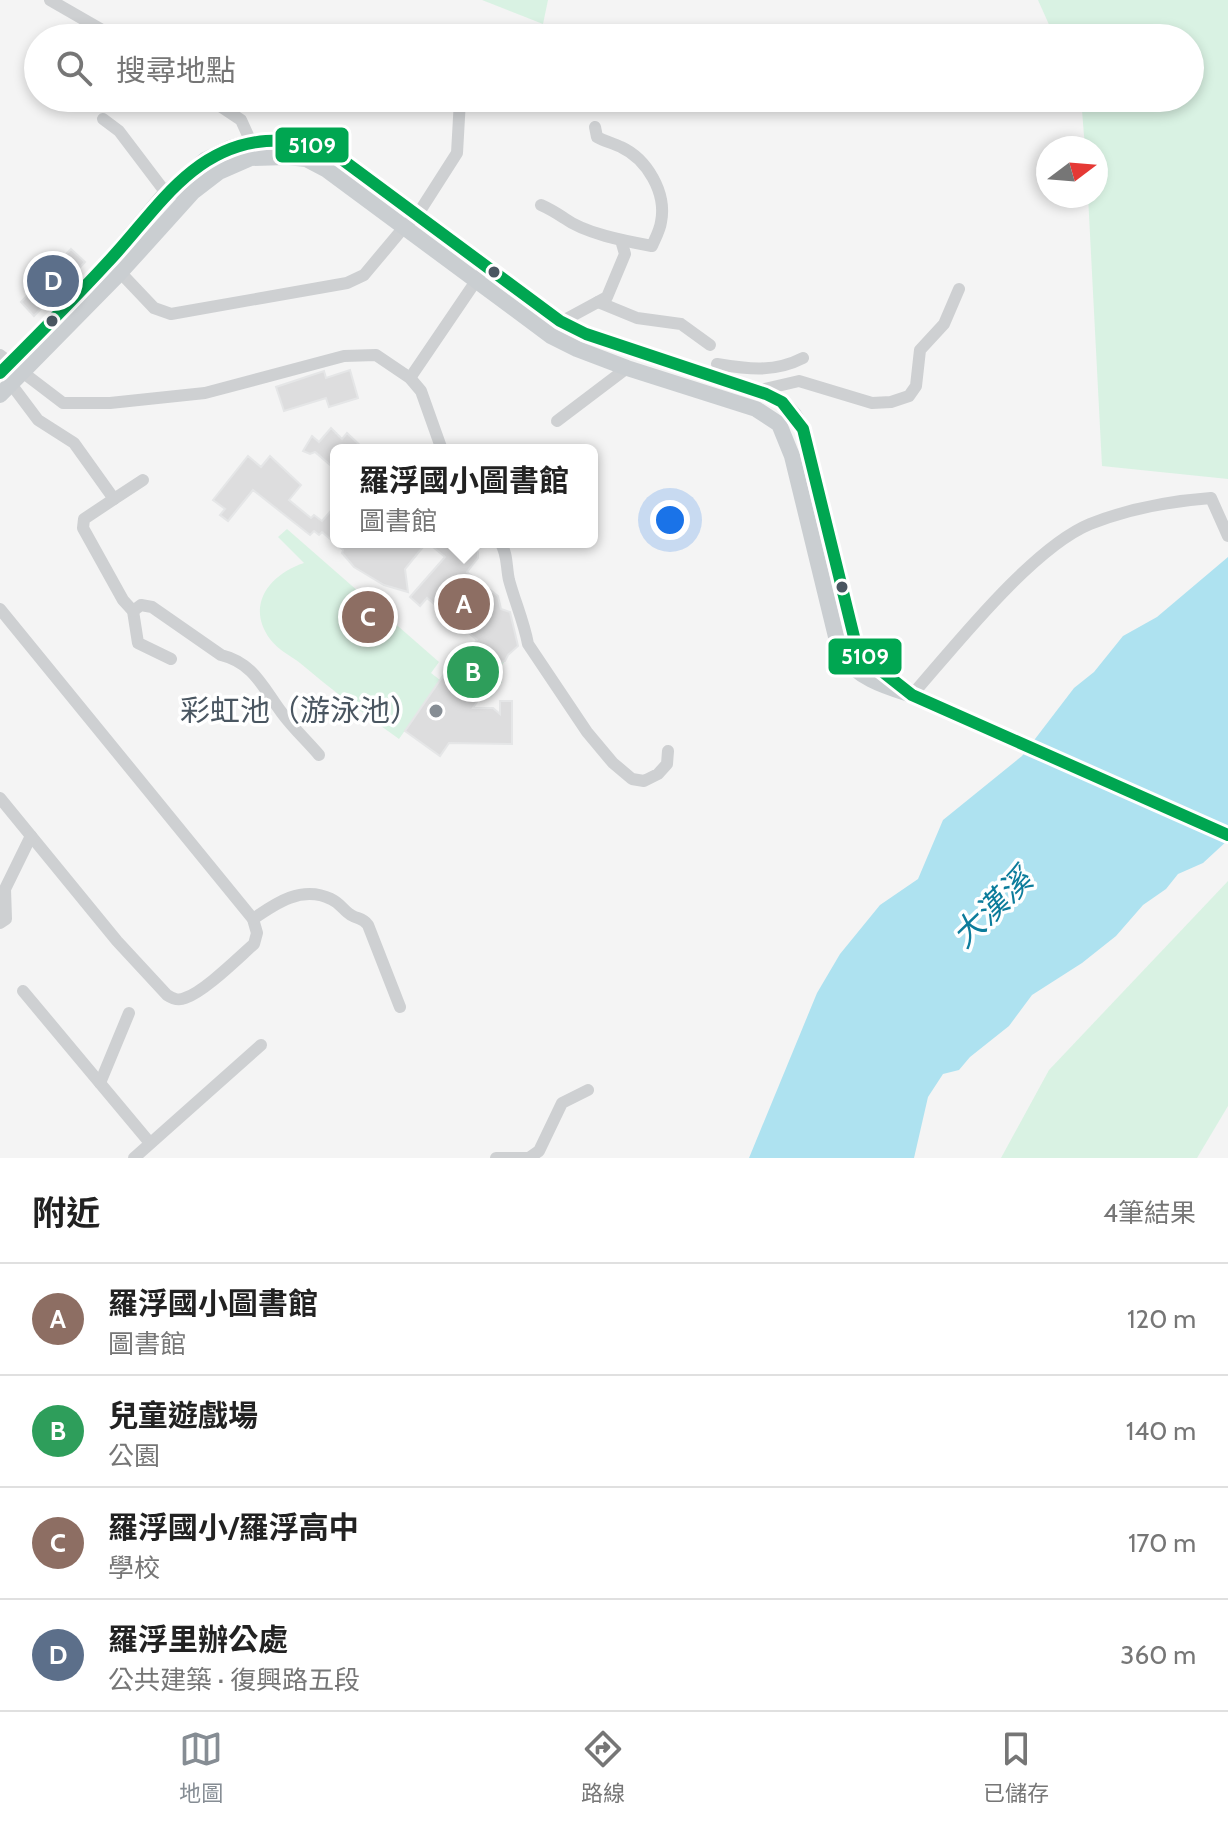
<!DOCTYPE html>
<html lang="zh-TW">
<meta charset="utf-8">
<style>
body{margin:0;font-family:Cabin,"Noto Sans TC",sans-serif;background:#f6f6f6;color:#222}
.compass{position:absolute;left:1036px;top:136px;width:72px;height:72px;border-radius:50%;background:#fff;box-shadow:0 4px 12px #0003;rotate:74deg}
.you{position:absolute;left:670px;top:520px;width:28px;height:28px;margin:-20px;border:6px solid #fff;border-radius:50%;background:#1a73e8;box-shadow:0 0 0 12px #1a73e833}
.badge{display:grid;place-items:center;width:52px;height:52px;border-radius:50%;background:#868d94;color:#fff;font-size:26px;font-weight:700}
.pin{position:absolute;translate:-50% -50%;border:4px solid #fff;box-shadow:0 2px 8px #0006}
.popup{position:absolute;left:330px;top:444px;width:268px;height:104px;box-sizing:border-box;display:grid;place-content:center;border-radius:12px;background:#fff;filter:drop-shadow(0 2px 6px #0005);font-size:26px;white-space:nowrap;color:#767676}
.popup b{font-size:30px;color:#222}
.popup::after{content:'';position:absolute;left:50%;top:100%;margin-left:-16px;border:16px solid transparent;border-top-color:#fff}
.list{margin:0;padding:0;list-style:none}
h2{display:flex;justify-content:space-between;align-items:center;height:104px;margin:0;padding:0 32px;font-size:34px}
h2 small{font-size:26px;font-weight:400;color:#767676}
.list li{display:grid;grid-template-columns:52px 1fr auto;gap:24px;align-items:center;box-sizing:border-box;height:112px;padding:0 32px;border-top:2px solid #e0e0e0}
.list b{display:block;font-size:30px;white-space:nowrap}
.list p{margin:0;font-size:26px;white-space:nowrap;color:#767676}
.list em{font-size:26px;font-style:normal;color:#767676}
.icon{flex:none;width:44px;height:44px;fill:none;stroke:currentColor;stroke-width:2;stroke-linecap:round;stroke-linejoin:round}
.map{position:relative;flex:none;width:1228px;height:1158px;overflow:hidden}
.search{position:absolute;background:#fff;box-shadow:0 4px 12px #0003;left:24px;right:24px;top:24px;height:88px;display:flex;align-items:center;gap:20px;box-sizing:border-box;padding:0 28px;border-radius:44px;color:#767676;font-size:30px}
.sheet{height:552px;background:#fff}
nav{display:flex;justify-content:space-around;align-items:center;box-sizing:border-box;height:112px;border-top:2px solid #e0e0e0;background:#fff;font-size:22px;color:#767676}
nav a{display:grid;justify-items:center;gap:4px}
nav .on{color:#868d94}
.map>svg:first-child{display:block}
.green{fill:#d9f2e3}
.water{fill:#aee2f0}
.building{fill:#ddddde;stroke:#e5e6e7;stroke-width:2}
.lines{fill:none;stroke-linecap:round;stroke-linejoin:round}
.minor{stroke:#ced0d2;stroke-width:12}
.major{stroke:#caced1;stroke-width:16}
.bus-1-casing{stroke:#fff;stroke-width:18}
.bus-1{stroke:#00a651;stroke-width:12}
.bus-dot{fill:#4a5661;stroke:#fff;stroke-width:3}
.poi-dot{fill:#868d94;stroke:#fff;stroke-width:3}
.labels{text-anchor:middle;stroke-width:7;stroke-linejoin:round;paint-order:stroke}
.poi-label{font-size:30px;fill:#4a5661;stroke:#fff;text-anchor:end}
.water-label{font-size:32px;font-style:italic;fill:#0c7c9b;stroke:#fff}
.line-badge{stroke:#fff;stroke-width:3}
.badge-label{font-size:22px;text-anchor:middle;font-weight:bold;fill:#fff}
</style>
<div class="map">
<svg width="1228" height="1158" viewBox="0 0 1228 1158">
<rect width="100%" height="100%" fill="#f4f4f4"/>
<g class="green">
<polygon points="482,0 548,0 543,24"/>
<polygon points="1038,0 1228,0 1228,479 1102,466 1088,196 1096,196 1096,148 1085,148 1081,98 1190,98 1190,38 1055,38"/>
<path d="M287,529L439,662L431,673L440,680L399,739C365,715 332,690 300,663C291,656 277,649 270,639C245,605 270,574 304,563L278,537Z"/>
<polygon points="473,645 478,649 480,657 493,664 497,659 505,661 494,675 502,682 491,697 452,669 465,653 476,660 474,652 468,649"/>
<polygon points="1228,881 1228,1106 1197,1158 1001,1158 1049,1070"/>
</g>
<polygon class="water" points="1228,557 1228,840 1203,863 1178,874 1166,889 1143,905 1116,936 1082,963 1032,995 1009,1026 970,1057 959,1070 943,1074 928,1097 914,1158 749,1158 817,993 840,954 880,905 918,879 943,820 1022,756 1074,688 1094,672 1123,636 1157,617"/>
<g class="building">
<polygon points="71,249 85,262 34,316 21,302"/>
<polygon points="350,370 358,398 329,407 326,398 284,411 276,387 324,371 326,378"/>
<polygon points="331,428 342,439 347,433 365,450 336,450 336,470 315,452 310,454 303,451 312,436 319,442"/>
<polygon points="248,456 261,467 270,456 301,485 289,500 311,518 314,515 322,521 336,505 336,542 447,542 454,547 458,542 466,542 478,552 478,558 467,572 498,596 501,609 510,612 518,646 508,655 505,661 492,664 479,657 478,649 473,645 477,640 427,598 420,606 410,597 445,557 427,542 405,569 408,592 384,585 354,567 342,553 343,550 322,532 319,535 314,531 310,535 253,490 228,521 220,515 225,509 213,500"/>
<polygon points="449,667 473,684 468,691 479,699 473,708 493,708 500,714 500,701 512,701 512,744 449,743 440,756 405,731"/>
</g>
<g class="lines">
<g class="minor">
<polyline points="50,0 116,38"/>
<polyline points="208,98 241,120 251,142"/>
<polyline points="103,119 119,131 166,193 193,192"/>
<path d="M541,205C550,209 555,212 564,218C586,234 625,241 652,246C655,239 660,230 661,222C667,193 647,159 621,147C613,143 604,141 597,137L595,127"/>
<polyline points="117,269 154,308 171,314 347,283 364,275 405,226 418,214 457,153 460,100"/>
<polyline points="598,302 637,318 681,324 710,345"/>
<polyline points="559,323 607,297 625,254 621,240"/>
<polyline points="0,355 63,403 110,403 205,393 344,356 376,355 410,378 421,391 442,450"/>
<path d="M717,364C747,369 774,373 803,358"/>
<polyline points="410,378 480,275"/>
<polyline points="11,379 11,384 38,420 74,443 114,499 84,519 83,528 123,600 133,611 138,643 171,659"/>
<polyline points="756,391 799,381 872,403 891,402 909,396 916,386 920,350 944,324 959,289"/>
<polyline points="557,421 627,368"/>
<polyline points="114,499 143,480"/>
<path d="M500,542C508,554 506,567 509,580C515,602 524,622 528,644L587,732L613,763L632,779L644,781L658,774L667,764L668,751"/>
<path d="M0,609L253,919L257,933L254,944C238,958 204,992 185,998C178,1001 173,999 167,995L117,941L0,798"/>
<path d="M133,611L141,605L152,607L221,655C254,663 263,688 282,713C293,728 307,741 319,755"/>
<path d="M912,695C955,646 1032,548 1090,524C1128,509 1170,501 1211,498L1228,536"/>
<path d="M253,919C276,903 302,885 331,899C340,903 344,911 351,915C359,920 362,917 368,925L400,1007"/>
<polyline points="0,923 6,919 5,889 31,836"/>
<polyline points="23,991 150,1143"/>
<polyline points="100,1083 129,1013"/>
<polyline points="134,1158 261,1045"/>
<polyline points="496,1158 529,1158 539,1151 562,1103 588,1090"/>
</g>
<g class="major">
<polyline points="0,373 109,261 166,193 205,160 230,148 251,142 291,139 315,144 336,155 560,321 586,334 766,394 782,402 794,415 803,429 856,645 869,661 905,689"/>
<path d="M0,395L118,275L193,192L219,172L251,158L287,157L306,159L327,170L551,336L577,349L627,368L756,409L779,424L792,456L840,653C859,679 884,686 912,695L1228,835"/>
</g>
<g class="bus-1-casing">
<path id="bus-1" d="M0,373C36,337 72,301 107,263C154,214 190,147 266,141C293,139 312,142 336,155L560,321L586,334L766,394L782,402L803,429L856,645L869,661L912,695L1228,835"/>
</g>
<use href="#bus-1" class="bus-1"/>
</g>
<g class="bus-dot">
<circle cx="494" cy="272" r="7"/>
<circle cx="52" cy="321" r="7"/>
<circle cx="842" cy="587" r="7"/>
</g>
<circle class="poi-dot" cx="436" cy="711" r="8"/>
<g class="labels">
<g class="poi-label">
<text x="420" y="721">彩虹池（游泳池）</text>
</g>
<g class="water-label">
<text transform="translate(992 908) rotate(-44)" y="11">大漢溪</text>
</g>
</g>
<g class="line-badge">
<rect x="274" y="126" width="76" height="38" rx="8" fill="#00a651"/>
<rect x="827" y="637" width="76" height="39" rx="8" fill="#00a651"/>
</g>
<g class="badge-label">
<text x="312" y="153">5109</text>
<text x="865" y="664">5109</text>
</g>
</svg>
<svg class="compass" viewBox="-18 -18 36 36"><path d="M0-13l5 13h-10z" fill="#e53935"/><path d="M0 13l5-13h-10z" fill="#767676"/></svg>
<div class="you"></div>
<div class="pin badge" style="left:464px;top:604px;background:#8d6e63">A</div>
<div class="popup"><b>羅浮國小圖書館</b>圖書館</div>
<div class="pin badge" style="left:473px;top:672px;background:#2e9e5b">B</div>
<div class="pin badge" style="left:368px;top:617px;background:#8d6e63">C</div>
<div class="pin badge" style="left:53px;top:281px;background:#5c6f8a">D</div>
<div class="search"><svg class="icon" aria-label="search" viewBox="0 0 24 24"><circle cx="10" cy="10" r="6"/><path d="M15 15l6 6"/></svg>搜尋地點</div>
</div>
<section class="sheet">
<h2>附近<small>4筆結果</small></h2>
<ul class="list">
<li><span class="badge" style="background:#8d6e63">A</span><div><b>羅浮國小圖書館</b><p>圖書館</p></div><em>120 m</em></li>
<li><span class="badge" style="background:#2e9e5b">B</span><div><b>兒童遊戲場</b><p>公園</p></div><em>140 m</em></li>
<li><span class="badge" style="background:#8d6e63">C</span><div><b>羅浮國小/羅浮高中</b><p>學校</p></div><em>170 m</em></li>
<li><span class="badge" style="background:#5c6f8a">D</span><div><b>羅浮里辦公處</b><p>公共建築 · 復興路五段</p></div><em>360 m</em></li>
</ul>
</section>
<nav>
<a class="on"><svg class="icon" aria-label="map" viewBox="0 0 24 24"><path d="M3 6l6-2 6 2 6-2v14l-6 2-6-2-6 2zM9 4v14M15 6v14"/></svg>地圖</a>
<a><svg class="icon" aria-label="directions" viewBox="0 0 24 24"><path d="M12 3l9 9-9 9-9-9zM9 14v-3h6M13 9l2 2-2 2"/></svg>路線</a>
<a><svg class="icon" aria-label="saved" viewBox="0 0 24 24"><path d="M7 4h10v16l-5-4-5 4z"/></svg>已儲存</a>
</nav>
